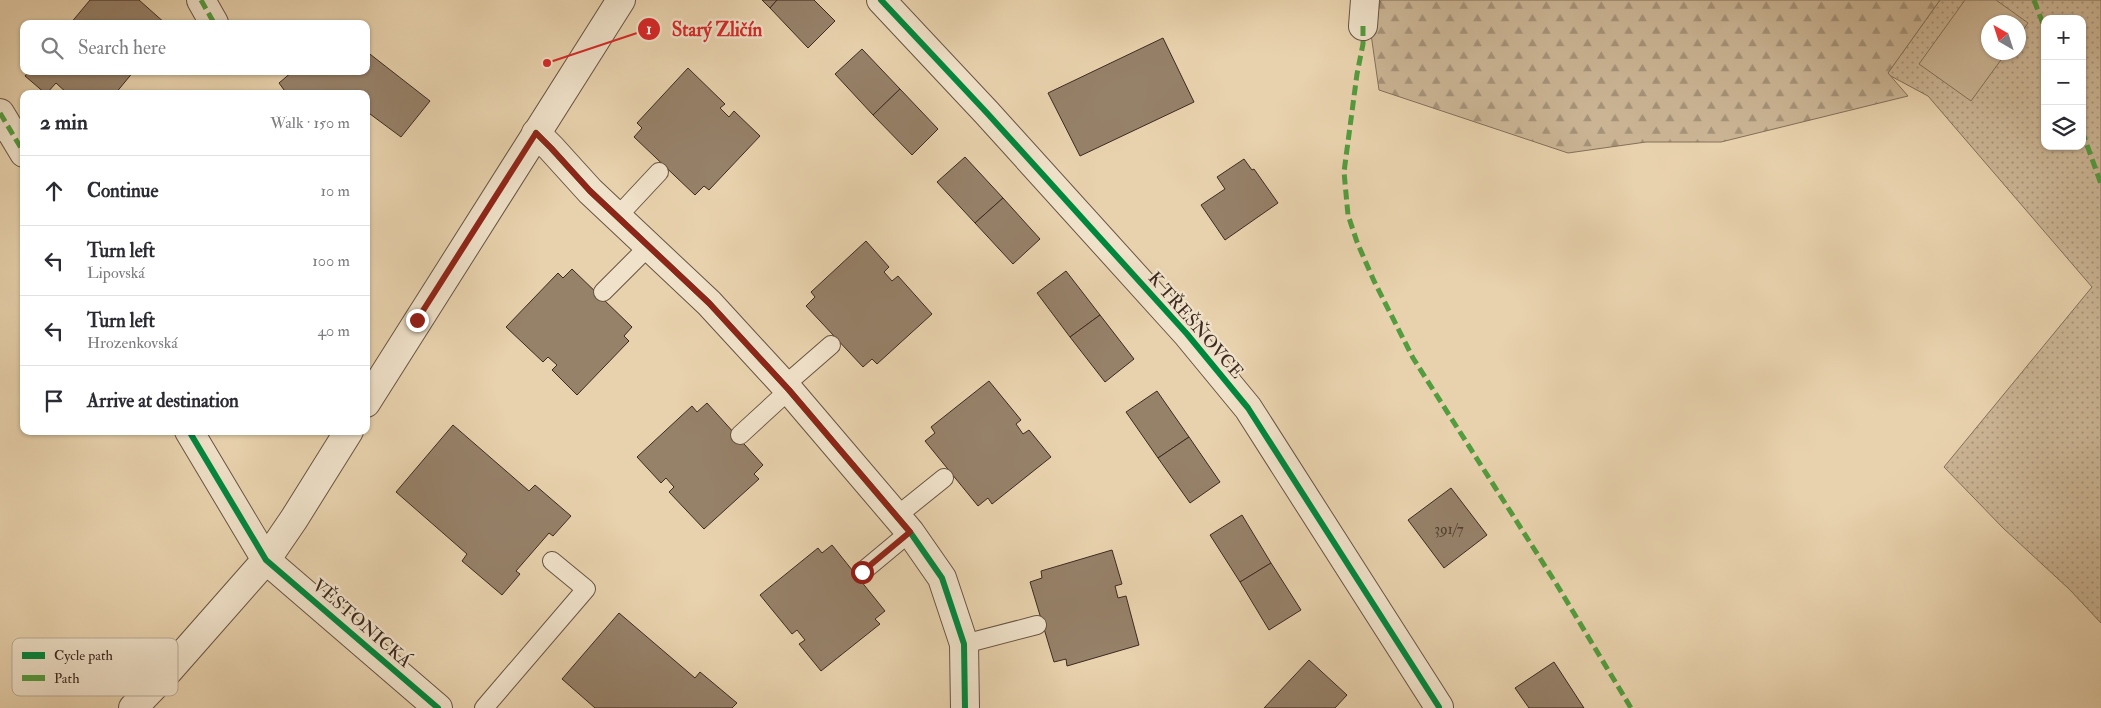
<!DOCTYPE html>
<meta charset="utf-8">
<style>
body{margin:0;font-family:"IM FELL Double Pica",serif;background:#f7f7f7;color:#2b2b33}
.controls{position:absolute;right:15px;top:15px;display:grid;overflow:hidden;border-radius:10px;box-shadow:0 1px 4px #0004}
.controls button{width:45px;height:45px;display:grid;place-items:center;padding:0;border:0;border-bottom:1px solid #e1e1e2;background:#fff;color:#2b2b33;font:25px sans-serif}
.compass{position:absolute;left:1981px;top:15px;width:45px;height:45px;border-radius:50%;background:#fff;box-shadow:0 1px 4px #0004;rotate:321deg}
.stop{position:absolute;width:15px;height:15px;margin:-11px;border:4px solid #8f2418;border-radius:50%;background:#fff}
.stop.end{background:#8f2418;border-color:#fff;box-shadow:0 1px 5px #0008}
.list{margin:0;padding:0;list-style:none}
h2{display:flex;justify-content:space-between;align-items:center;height:65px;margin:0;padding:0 20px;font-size:21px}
h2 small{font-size:16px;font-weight:400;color:#7c7c81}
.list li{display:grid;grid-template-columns:32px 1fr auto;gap:15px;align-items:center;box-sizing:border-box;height:70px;padding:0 20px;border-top:1px solid #e1e1e2}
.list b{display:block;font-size:19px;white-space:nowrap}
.list p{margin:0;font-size:16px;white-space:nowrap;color:#7c7c81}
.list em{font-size:16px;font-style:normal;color:#7c7c81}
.icon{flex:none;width:28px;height:28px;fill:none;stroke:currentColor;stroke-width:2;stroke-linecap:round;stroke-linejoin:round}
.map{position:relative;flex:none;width:2101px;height:708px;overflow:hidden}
.search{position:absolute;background:#fff;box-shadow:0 1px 4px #0004;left:20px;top:20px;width:350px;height:55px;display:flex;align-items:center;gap:12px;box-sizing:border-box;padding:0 18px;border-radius:10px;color:#7c7c81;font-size:19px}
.panel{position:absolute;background:#fff;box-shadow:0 1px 4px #0004;left:20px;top:90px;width:350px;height:345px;border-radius:10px}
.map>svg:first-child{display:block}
.grass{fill:url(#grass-dots);stroke:#84705a;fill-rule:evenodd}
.forest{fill:url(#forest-firs);stroke:#84705a}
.park{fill:#cbb595;stroke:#84705a}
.building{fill:#968169;stroke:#3d2a20}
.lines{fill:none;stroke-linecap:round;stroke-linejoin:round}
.service-casing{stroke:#685443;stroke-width:20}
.minor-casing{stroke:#685443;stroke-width:30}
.tertiary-casing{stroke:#685443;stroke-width:30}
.service{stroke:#f0e2ca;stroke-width:18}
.minor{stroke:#f0e2ca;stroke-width:28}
.tertiary{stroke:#f0e2ca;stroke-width:28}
.quiet{stroke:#539c3f;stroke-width:5;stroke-dasharray:10 5;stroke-linecap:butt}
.cycleway-casing{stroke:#f0e2ca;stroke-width:9}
.cycleway{stroke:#00873e;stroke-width:6}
.route{stroke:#8f2418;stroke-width:6}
.labels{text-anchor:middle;stroke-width:4.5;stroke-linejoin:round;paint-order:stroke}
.number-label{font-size:15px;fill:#534032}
.street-label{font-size:18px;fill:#3d2a20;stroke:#f0e2ca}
.key{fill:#f0e2ca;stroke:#baab97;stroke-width:1}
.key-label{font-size:14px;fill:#3d2a20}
.leader{fill:none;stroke:#d62828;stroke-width:2}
.callout-dot{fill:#d62828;stroke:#f0e2ca;stroke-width:2}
.mark-label{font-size:15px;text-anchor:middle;font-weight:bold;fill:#fff}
.callout-label{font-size:19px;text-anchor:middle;font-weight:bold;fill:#d62828;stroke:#f0e2ca;stroke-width:4.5;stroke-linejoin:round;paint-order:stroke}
</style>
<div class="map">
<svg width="2101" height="708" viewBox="0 0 2101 708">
<defs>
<pattern id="grass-dots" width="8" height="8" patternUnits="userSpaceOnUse" patternTransform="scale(1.25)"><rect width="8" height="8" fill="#cbb595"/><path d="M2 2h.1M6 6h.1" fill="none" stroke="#a69379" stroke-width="1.8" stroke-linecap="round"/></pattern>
<pattern id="forest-firs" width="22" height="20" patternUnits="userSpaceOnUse" patternTransform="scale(1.25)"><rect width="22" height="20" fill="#cbb595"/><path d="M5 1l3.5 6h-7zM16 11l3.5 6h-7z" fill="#a69379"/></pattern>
</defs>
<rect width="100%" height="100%" fill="#e8d2ad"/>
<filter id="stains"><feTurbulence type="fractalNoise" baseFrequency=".004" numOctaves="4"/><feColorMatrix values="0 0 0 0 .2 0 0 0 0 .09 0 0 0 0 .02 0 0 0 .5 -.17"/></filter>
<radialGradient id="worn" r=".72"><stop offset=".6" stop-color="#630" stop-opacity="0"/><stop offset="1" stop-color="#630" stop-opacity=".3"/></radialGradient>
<path class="grass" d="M1940,0H2101V623L2069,589L2003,528L1944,467L2092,287L1928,96L1887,74ZM2045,19H2082V146H2045ZM1988,22H2018V52H1988Z"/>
<polygon class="forest" points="1381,0 1940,0 1888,73 1908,96 1721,142 1646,142 1568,153 1379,90 1371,34"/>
<polygon class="park" points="1965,0 1996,0 2028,23 2019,36 2018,22 1988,22 1988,52 2006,53 1971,101 1919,64"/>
<g class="building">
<polygon points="90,0 139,0 166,24 70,24"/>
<polygon points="762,0 777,0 770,8"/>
<polygon points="777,0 814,0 835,21 808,48 770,8"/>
<polygon points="1163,38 1194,102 1080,156 1048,93"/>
<polygon points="862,49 900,89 873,115 835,74"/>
<polygon points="366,51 430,101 401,137 366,111 366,94 344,94 342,92 340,94 287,94 279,83 293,71 366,71"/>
<polygon points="688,68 725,104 720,108 729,117 734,111 760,136 709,190 704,186 695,195 634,137 642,128 637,123"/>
<polygon points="29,71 134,71 115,94 68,94 56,83 46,94 25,76"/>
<polygon points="900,89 938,129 912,155 873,115"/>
<polygon points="965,157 1003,198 975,223 937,182"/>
<polygon points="1244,159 1252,170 1254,169 1278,203 1225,240 1201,205 1225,189 1217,177"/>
<polygon points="1003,198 1040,239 1013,264 975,223"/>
<polygon points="866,241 889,267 884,272 892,281 898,276 932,314 877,364 872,359 863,367 806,306 815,297 811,292"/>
<polygon points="572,269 632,327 624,336 629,341 577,395 552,370 557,365 548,357 543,362 506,327 558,273 563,278"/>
<polygon points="1066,271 1100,315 1070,337 1037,293"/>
<polygon points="1100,315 1134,359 1105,382 1070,337"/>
<polygon points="989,381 1021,420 1016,424 1023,434 1029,430 1051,457 992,504 988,498 978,506 925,441 935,433 931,427"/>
<polygon points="1157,391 1189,437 1158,458 1126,412"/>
<polygon points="707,403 763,465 754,474 759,479 704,529 669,492 674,487 666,478 661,483 637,457 692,406 697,412"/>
<polygon points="453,425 529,491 535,485 571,516 553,536 549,533 516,571 520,574 502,595 462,561 467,554 396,492"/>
<polygon points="1189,437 1220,482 1190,503 1158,458"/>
<polygon points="1451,488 1487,535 1444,568 1408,520"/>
<polygon points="1242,515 1271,563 1240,582 1210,535"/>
<polygon points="832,545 885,611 875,619 880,624 821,671 799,644 805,640 797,630 792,634 760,595 818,548 822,553"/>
<polygon points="1112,550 1122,584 1115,586 1118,598 1126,596 1139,645 1067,666 1066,659 1054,662 1030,582 1042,578 1041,571"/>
<polygon points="1271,563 1301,610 1269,630 1240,582"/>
<polygon points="619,613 695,678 700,672 737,703 732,708 595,708 562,679"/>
<polygon points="1309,660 1347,695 1335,708 1264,708"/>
<polygon points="1554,662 1584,708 1529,708 1515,688"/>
</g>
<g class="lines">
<g class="service-casing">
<g id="service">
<polyline points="617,217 659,172"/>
<polyline points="603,292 649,246"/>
<polyline points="785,385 831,345"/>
<polyline points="740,435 789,390"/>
<polyline points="898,515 944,478"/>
<polyline points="862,572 910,532"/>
<polyline points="964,644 1037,625"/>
<polyline points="484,708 586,589 552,561"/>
</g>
</g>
<g class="minor-casing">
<g id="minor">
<polyline points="201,0 214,23"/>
<polyline points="881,0 987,113 1187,334 1248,408 1439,707"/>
<polyline points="1363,26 1365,0"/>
<polyline points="0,113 24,153"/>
<polyline points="536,133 551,148 590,191 709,303 789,390 910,532 942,578 964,644 965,708"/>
<polyline points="189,431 266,560 438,708"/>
</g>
</g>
<g class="tertiary-casing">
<g id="tertiary">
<polyline points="366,403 621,0"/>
<polyline points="133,708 163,677 266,560 294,519 349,431"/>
</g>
</g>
<use href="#service" class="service"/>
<use href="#minor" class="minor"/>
<use href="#tertiary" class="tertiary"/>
<g class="quiet">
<polyline points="201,0 214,23"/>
<polyline points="2034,0 2045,29"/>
<polyline points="1363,26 1363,44 1357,74 1344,172 1348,215 1357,242 1374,281 1413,358 1557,585 1631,708"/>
<polyline points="0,113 24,153"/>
<polyline points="2082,131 2101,184"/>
</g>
<g class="cycleway-casing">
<g id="cycleway">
<polyline points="881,0 987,113 1187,334 1248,408 1439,707"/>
<polyline points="536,133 551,148 590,191 709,303 789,390 910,532 942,578 964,644 965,708"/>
<polyline points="189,431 266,560 438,708"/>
</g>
</g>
<use href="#cycleway" class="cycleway"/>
</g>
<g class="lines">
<polyline class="route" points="417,320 536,133 551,148 590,191 709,303 789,390 910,532 862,572"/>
</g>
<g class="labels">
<g class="number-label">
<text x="1449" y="534">391/7</text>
</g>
<g class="street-label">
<text transform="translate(1196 325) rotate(49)" y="6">K TŘEŠŇOVCE</text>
<text transform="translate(362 623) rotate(41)" y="6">VĚSTONICKÁ</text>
</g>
</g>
<rect x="12" y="638" width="166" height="58" rx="8" class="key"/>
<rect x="22" y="652" width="23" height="7" fill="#00873e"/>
<rect x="22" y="675" width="23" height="6" fill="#539c3f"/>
<g class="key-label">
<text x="54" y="660">Cycle path</text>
<text x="54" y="683">Path</text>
</g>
<path class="leader" d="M547 63L649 29"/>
<g class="callout-dot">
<circle cx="547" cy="63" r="5"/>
<circle cx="649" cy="29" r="12"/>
</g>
<g class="mark-label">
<text x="649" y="34">1</text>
</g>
<g class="callout-label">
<text x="717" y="36">Starý Zličín</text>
</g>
<rect width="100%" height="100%" filter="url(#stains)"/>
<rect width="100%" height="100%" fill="url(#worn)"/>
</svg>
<div class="controls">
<button>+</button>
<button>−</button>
<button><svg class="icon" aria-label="layers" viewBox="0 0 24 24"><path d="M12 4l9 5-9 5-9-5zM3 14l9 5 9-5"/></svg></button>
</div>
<svg class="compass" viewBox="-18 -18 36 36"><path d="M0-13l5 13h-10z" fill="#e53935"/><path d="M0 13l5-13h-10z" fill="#7c7c81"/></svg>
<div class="stop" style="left:862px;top:572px"></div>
<div class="stop end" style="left:417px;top:320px"></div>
<div class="search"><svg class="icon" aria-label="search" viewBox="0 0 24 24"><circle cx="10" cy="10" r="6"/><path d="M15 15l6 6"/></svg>Search here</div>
<section class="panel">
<h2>2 min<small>Walk · 150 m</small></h2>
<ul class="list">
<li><svg class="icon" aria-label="ahead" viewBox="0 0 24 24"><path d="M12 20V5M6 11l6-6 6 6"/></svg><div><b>Continue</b></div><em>10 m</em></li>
<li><svg class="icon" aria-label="left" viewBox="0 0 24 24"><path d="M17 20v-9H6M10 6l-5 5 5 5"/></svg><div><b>Turn left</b><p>Lipovská</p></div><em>100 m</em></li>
<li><svg class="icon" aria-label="left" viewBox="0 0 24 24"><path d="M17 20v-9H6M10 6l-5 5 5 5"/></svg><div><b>Turn left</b><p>Hrozenkovská</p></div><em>40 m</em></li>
<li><svg class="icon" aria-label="arrive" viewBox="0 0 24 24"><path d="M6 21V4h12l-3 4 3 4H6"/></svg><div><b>Arrive at destination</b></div></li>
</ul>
</section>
</div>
